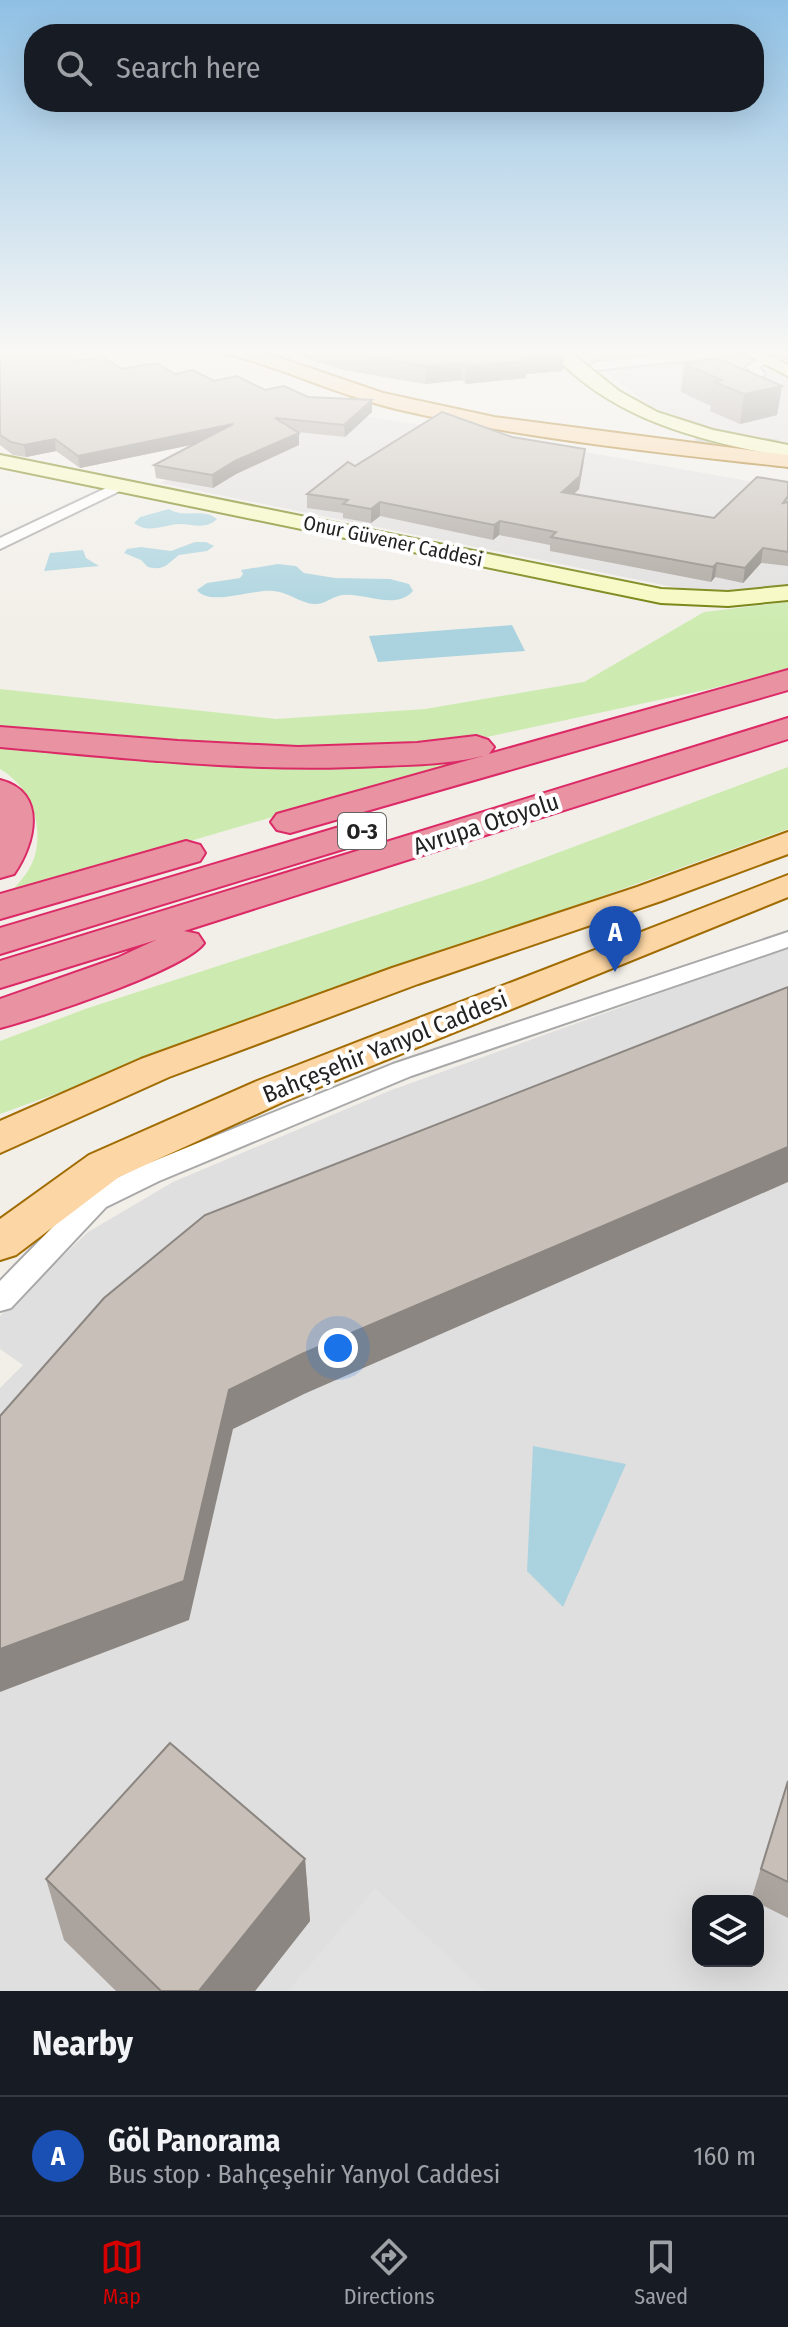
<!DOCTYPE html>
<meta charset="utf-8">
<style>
body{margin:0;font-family:"Fira Sans Condensed",sans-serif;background:#20242c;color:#f1f3f6}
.controls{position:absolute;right:24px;bottom:24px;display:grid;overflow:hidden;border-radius:16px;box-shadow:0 8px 32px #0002}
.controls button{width:72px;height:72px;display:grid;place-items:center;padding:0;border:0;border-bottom:2px solid #363941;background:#171b24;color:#f1f3f6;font:40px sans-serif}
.you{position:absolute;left:338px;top:1348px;width:28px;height:28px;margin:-20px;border:6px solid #fff;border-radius:50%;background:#1a73e8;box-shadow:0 0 0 12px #1a73e833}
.badge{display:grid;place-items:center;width:52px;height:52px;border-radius:50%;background:#d40000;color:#fff;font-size:26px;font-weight:700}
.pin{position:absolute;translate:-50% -66px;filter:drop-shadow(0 2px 4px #0008)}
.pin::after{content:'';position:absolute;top:42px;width:28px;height:24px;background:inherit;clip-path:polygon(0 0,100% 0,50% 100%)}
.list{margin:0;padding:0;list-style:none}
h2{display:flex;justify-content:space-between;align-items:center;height:104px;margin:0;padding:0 32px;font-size:34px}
h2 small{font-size:26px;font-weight:400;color:#9ea1a6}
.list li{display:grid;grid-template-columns:52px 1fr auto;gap:24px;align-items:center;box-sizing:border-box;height:120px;padding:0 32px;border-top:2px solid #363941}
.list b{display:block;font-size:30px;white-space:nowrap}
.list p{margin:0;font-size:26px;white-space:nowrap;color:#9ea1a6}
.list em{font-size:26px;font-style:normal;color:#9ea1a6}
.icon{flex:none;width:44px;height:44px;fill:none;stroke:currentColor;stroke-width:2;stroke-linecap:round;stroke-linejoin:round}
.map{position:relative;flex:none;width:788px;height:1991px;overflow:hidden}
.search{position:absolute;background:#171b24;box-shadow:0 8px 32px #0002;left:24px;right:24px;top:24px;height:88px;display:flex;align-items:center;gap:20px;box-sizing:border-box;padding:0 28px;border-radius:32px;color:#9ea1a6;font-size:30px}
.sheet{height:224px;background:#171b24}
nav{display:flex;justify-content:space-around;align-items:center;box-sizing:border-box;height:112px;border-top:2px solid #363941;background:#171b24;font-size:22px;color:#9ea1a6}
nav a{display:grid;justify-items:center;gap:4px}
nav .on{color:#d40000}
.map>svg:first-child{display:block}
.residential{fill:#e0dfdf;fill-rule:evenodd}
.grass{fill:#cdebb0}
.parking{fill:#e2e2e2}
.water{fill:#aad3df}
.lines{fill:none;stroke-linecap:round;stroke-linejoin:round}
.primary-tunnel{stroke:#c8c6c1;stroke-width:21;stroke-dasharray:21 10;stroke-linecap:butt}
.street-casing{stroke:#a9a9a9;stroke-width:4}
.secondary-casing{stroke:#707d05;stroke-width:4}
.primary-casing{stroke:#a06b00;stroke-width:4}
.highway-casing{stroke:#dc2a67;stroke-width:4}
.street{fill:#fff;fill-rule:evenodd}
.secondary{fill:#f7fabf;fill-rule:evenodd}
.primary{fill:#fcd6a4;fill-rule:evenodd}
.highway{fill:#e892a2;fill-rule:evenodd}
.wall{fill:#aba49e}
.shaded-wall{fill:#8b8681}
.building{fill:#c7bfb8;stroke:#8b8681;stroke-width:2}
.labels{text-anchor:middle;stroke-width:8;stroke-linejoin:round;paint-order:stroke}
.far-street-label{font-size:20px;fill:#222;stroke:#fff}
.shield{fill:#fff;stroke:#646464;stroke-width:2}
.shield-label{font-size:22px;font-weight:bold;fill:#222}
.street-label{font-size:24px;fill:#222;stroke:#fff}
</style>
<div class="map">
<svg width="788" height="1991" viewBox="0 0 788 1991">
<rect width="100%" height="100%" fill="#f2efe9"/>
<g class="residential">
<polygon points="577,350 788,350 788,444 719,431 652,407"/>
<polygon points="318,410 479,433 776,486 788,491 788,587 713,595 160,483"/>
<path d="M788,947V1991H0V1388L23,1365L0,1349V1316L88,1232L173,1182L389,1091ZM698,1901H758V1961H698Z"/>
</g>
<g class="grass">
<polygon points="788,602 788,669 710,689 487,737 385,746 294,747 90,738 0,727 0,689 276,719 425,709 584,682 704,612"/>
<path d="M0,748L95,752L488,754L9,894C20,882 33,868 36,851C42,819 29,786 0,769Z"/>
<polygon points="788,767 788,829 0,1114 0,1041 88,1008 482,881"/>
</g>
<polygon class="parking" points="375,1888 485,1991 288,1991"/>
<g class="water">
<path d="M169,509C184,519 203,507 217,519C206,530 193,524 179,524C163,525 148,534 134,523L140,517Z"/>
<path d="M195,542H206L214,546L207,551L179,555C167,564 165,571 148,567L141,560L124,553L127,549L141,547L171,551Z"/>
<polygon points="83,550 86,558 99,566 44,571 50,553"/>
<path d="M278,564L296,566L304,573L335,578L390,579L409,584L413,591C395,611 365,592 342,595C331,597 324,605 314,604C302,604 289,592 273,591C252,589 210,607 197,590L207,583L240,578L243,574L241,570Z"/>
<polygon points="512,625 525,651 378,662 369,636"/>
<polygon points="533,1446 626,1464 563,1607 527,1571"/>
</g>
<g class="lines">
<polyline class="primary-tunnel" points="695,442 788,451"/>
<g class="street-casing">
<g id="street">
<polygon points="717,350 752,351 746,354 596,370 590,366 596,362"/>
<polygon points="760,358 770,360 759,368 765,374 759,378 746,367"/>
<polygon points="121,481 128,485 126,488 0,549 0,538"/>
<polygon points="788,932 788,947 411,1076 159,1181 106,1207 11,1308 0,1311 0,1281 86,1193 139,1167 393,1064"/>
</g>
</g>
<g class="secondary-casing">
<g id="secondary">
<path d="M549,350H568L619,391L657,412L713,430L788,445V457C700,441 611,420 549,350Z"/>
<polygon points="737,350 759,350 788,365 788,376"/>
<polygon points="0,455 661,589 728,592 788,586 788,600 728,606 661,603 0,467"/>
</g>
</g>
<g class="primary-casing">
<g id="primary">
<path d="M225,350H257L383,393L494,417L788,455V467C657,452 525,439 396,409C338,395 285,369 228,354Z"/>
<polygon points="788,832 788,854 661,901 418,984 169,1077 0,1153 0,1121 141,1059 392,968 637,887"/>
<polygon points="788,875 788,897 285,1101 119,1177 16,1255 0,1260 0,1219 89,1155 257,1081"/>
</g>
</g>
<g class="highway-casing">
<g id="highway">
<path d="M788,670V690L290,833L277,830L271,822L277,814L483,756C450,764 413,765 379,766C253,773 126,758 0,747V727L178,741L298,747L417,743L476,736L488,740L494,747L489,754Z"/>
<path d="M788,718V739L184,931L198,934L204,943C185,970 38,1018 0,1028V999L117,958L156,940L0,988V961Z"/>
<path d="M0,780C48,792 35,844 14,874L0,878Z"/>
<polygon points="346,825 360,828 365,836 360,844 0,954 0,928"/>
<polygon points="186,841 200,845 205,853 200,861 0,919 0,894"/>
</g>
</g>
<use href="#street" class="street"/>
<use href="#secondary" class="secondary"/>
<use href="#primary" class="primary"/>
<use href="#highway" class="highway"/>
</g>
<g class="wall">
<polygon points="0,350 50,352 76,361 122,369 175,374 308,397 372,400 372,412 345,437 298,432 299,445 236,474 213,488 156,478 154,465 196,444 80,468 56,451 26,457 13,455 0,445"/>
<polygon points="279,350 560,350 563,371 526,374 526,378 466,384 462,380 425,384 343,370"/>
<polygon points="766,350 788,350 788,360 785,360"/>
<polygon points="684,364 782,386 777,415 740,424 710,411 711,406 681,392"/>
<polygon points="584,462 579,489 574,494 714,518 788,482 788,566 761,563 743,583 715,577 711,582 550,551 550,545 499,535 493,540 380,516 371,523 343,518 343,513 307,508 307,494 355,466"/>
<polygon points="788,1780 788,1918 758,1903 758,1901 751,1900"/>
<polygon points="305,1859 310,1921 255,1991 116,1991 64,1940 46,1879"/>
</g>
<g class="shaded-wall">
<polygon points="564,353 563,371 526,374 526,378 466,384 466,366 523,357"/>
<polygon points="462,363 462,380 425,384 425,366"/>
<polygon points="782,386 777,415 740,424 744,394"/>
<polygon points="372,400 372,412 345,437 344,425"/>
<polygon points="233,424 234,436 80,468 78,456"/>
<polygon points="299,433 299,445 236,474 213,488 212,475 235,461"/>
<polygon points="55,439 56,451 26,457 24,445"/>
<polygon points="585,449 579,489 561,506 562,492"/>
<polygon points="380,502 380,516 371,523 371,509"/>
<polygon points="500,521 499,535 493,540 494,525"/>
<polygon points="763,548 761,563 743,583 745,568"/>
<polygon points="717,563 715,577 711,582 713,567"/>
<polygon points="788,1147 788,1182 304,1394 233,1429 189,1620 0,1692 0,1649 229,1390 302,1354"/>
<polygon points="305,1859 310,1921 255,1991 199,1991"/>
</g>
<g class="building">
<polygon points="0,350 47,350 50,352 59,351 76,361 102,357 122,369 156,363 175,374 193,370 214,381 237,376 265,390 284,386 308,397 372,400 344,425 275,418 299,433 235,461 212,475 154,465 233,424 78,456 55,439 24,445 11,442 0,435"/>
<polygon points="336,350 560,350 564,353 523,357 527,361 466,366 462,363 425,366"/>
<polygon points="717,358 782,386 744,394 714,382 722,380 684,364"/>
<polygon points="442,412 512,437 585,449 580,476 562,492 714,518 757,477 788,482 788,496 783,503 788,502 788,552 763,548 745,568 717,563 713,567 551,537 556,532 500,521 494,525 380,502 371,509 343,504 348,500 307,494 348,462 355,466"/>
<polygon points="788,987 788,1147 302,1354 229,1390 184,1581 0,1649 0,1416 104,1298 205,1215"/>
<polygon points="170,1743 305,1859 199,1991 161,1991 46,1879"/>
<polygon points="788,1781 788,1882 761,1869"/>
</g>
<linearGradient id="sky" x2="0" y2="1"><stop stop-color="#8fc0e4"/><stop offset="0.56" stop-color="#f9f8f5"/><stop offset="1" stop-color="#f9f8f5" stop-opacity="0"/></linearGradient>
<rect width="788" height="629" fill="url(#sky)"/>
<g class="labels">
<g class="far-street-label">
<text transform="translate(393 541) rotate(12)" y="7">Onur Güvener Caddesi</text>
</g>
<rect class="shield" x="338" y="813" width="48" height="36" rx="6"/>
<g class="shield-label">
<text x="362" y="839">O-3</text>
</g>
<g class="street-label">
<text transform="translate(486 824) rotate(-18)" y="8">Avrupa Otoyolu</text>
<text transform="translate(385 1047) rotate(-22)" y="8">Bahçeşehir Yanyol Caddesi</text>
</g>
</g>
</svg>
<div class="controls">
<button><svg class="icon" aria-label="layers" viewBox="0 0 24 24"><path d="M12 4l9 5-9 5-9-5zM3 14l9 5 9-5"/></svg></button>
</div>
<div class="you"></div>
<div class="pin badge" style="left:615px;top:972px;background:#1a4fb4">A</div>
<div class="search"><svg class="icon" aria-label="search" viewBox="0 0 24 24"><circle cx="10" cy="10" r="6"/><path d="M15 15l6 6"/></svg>Search here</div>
</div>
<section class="sheet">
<h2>Nearby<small></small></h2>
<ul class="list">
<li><span class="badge" style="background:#1a4fb4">A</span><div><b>Göl Panorama</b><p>Bus stop · Bahçeşehir Yanyol Caddesi</p></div><em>160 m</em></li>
</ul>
</section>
<nav>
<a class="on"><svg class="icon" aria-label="map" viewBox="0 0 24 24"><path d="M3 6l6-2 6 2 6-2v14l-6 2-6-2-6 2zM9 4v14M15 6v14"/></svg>Map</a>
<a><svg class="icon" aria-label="directions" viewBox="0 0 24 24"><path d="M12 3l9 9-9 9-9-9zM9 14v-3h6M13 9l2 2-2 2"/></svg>Directions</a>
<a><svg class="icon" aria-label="saved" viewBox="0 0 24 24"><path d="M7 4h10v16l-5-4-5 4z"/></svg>Saved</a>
</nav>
